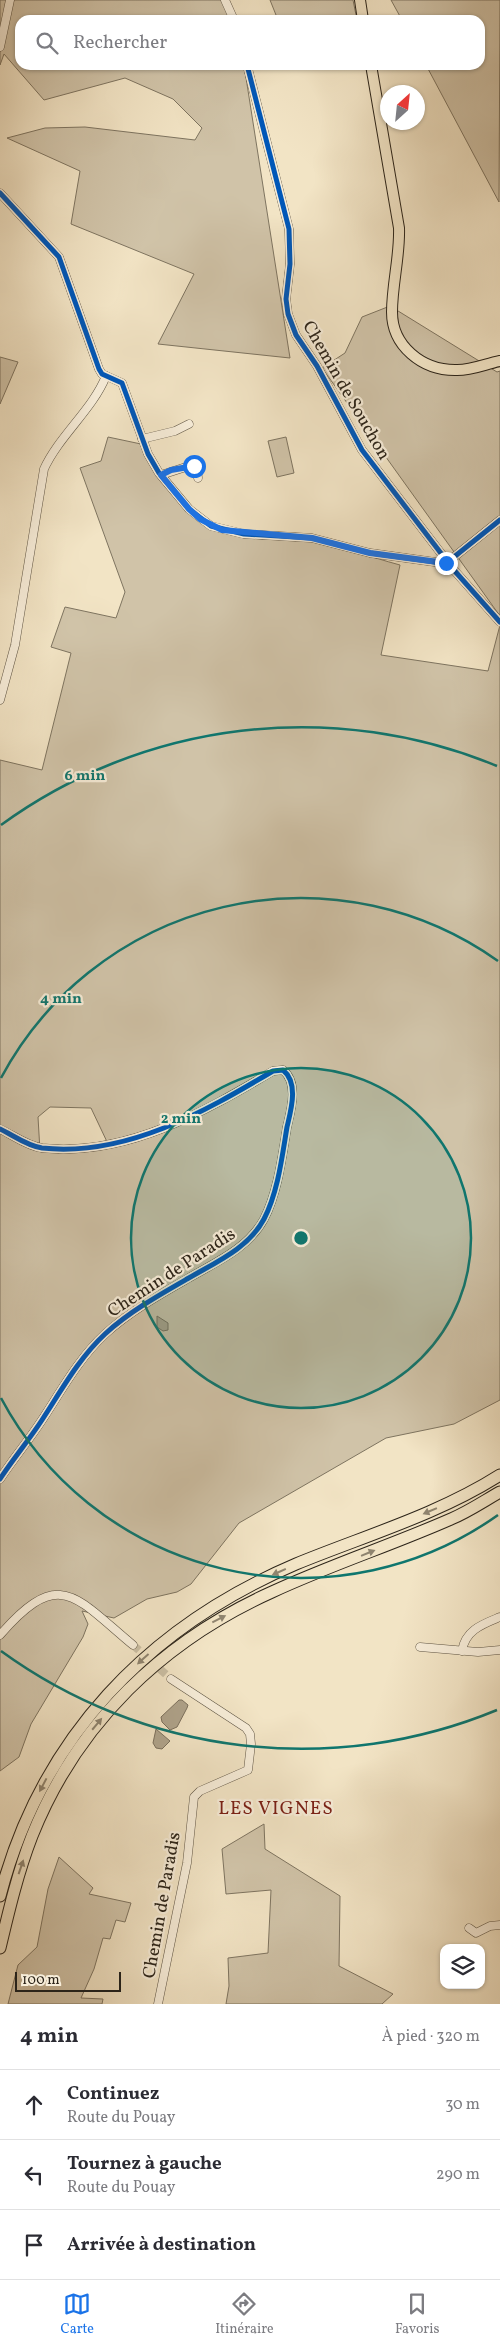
<!DOCTYPE html>
<html lang="fr">
<meta charset="utf-8">
<style>
body{margin:0;font-family:Vollkorn,serif;background:#f7f7f7;color:#2b2b33}
.controls{position:absolute;right:15px;bottom:15px;display:grid;overflow:hidden;border-radius:10px;box-shadow:0 1px 4px #0004}
.controls button{width:45px;height:45px;display:grid;place-items:center;padding:0;border:0;border-bottom:1px solid #e1e1e2;background:#fff;color:#2b2b33;font:25px sans-serif}
.compass{position:absolute;left:380px;top:85px;width:45px;height:45px;border-radius:50%;background:#fff;box-shadow:0 1px 4px #0004;rotate:27deg}
.scale{position:absolute;left:15px;bottom:12px;width:106px;box-sizing:border-box;padding-left:5px;border:2px solid #2c2419;border-top:0;font-size:14px;line-height:18px;white-space:nowrap;color:#2c2419;-webkit-text-stroke:4px #f7edd9;paint-order:stroke}
.stop{position:absolute;width:15px;height:15px;margin:-11px;border:4px solid #1a73e8;border-radius:50%;background:#fff}
.stop.end{background:#1a73e8;border-color:#fff;box-shadow:0 1px 5px #0008}
.list{margin:0;padding:0;list-style:none}
h2{display:flex;justify-content:space-between;align-items:center;height:65px;margin:0;padding:0 20px;font-size:21px}
h2 small{font-size:16px;font-weight:400;color:#7c7c81}
.list li{display:grid;grid-template-columns:32px 1fr auto;gap:15px;align-items:center;box-sizing:border-box;height:70px;padding:0 20px;border-top:1px solid #e1e1e2}
.list b{display:block;font-size:19px;white-space:nowrap}
.list p{margin:0;font-size:16px;white-space:nowrap;color:#7c7c81}
.list em{font-size:16px;font-style:normal;color:#7c7c81}
.icon{flex:none;width:28px;height:28px;fill:none;stroke:currentColor;stroke-width:2;stroke-linecap:round;stroke-linejoin:round}
.map{position:relative;flex:none;width:500px;height:2004px;overflow:hidden}
.search{position:absolute;background:#fff;box-shadow:0 1px 4px #0004;left:15px;right:15px;top:15px;height:55px;display:flex;align-items:center;gap:12px;box-sizing:border-box;padding:0 18px;border-radius:15px;color:#7c7c81;font-size:19px}
.sheet{height:275px;background:#fff}
nav{display:flex;justify-content:space-around;align-items:center;box-sizing:border-box;height:70px;border-top:1px solid #e1e1e2;background:#fff;font-size:14px;color:#7c7c81}
nav a{display:grid;justify-items:center;gap:2px}
nav .on{color:#1a73e8}
.map>svg:first-child{display:block}
.green{fill:#d0c3a8;stroke:#7e7460;fill-rule:evenodd}
.water{fill:#afa38b;stroke:#7b705d}
.lines{fill:none;stroke-linecap:round;stroke-linejoin:round}
.minor-tunnel{stroke:#cabea3;stroke-width:8;stroke-dasharray:8 4;stroke-linecap:butt}
.minor-casing{stroke:#5e5444;stroke-width:9}
.major-casing{stroke:#2c2419;stroke-width:12}
.highway-casing{stroke:#2c2419;stroke-width:13}
.minor{stroke:#f7edd9;stroke-width:8}
.major{stroke:#f2e4c5;stroke-width:10}
.highway{stroke:#f2e4c5;stroke-width:11}
.cycleway-casing{stroke:#f7edd9;stroke-width:8}
.cycleway{stroke:#0057b8;stroke-width:5}
.oneway{fill:#8f846f}
.route{stroke:#1a73e8;stroke-width:6}
.ring{fill:none;stroke:#0f766e;stroke-width:2.5}
.labels{text-anchor:middle;stroke-width:4.5;stroke-linejoin:round;paint-order:stroke}
.street-label{font-size:18px;fill:#2c2419;stroke:#f7edd9}
.neighbourhood-label{font-size:19px;letter-spacing:1px;fill:#7a1f14;stroke:#f7edd9}
.centre{fill:#0f766e;stroke:#f7edd9;stroke-width:2.5}
.ring-label{font-size:15px;text-anchor:middle;font-weight:bold;fill:#0f766e;stroke:#f7edd9;stroke-width:4.5;stroke-linejoin:round;paint-order:stroke}
</style>
<div class="map">
<svg width="500" height="2004" viewBox="0 0 500 2004">
<rect width="100%" height="100%" fill="#f2e4c5"/>
<filter id="stains"><feTurbulence type="fractalNoise" baseFrequency=".004" numOctaves="4"/><feColorMatrix values="0 0 0 0 .2 0 0 0 0 .09 0 0 0 0 .02 0 0 0 .5 -.17"/></filter>
<radialGradient id="worn" r=".72"><stop offset=".6" stop-color="#630" stop-opacity="0"/><stop offset="1" stop-color="#630" stop-opacity=".3"/></radialGradient>
<g class="green">
<polygon points="0,0 227,0 237,20 20,20 20,65 244,65 290,358 158,344 194,274 71,224 80,171 7,138 45,128 85,127 195,140 202,128 173,99 125,78 44,100 4,54 0,65"/>
<polygon points="270,0 353,0 357,20 278,20"/>
<polygon points="391,0 500,0 499,202 426,65 480,65 480,20 402,20"/>
<polygon points="390,306 497,372 500,371 500,616 322,368 345,353 362,317"/>
<polygon points="0,357 18,362 0,404"/>
<path d="M108,437L141,444C162,483 186,525 232,535C256,541 283,538 308,541C338,545 370,557 400,565L381,655L488,671L500,625V1400L454,1424L386,1438L239,1523L191,1584L177,1592L147,1599L114,1618L82,1611L88,1624L83,1637L31,1724L19,1757L0,1771V760L42,770L71,653L51,647L65,607L116,618L125,592L80,468L101,461ZM50,1107L91,1108L109,1146L40,1151L38,1117Z"/>
<polygon points="286,437 294,473 277,477 268,441"/>
<polygon points="264,1824 265,1849 340,1896 339,1966 393,1994 382,2004 226,2004 229,1986 228,1958 268,1953 271,1890 226,1894 222,1849"/>
<polygon points="59,1857 93,1888 89,1894 131,1903 125,1922 116,1920 110,1939 103,1938 94,1969 81,1998 103,1999 102,2004 8,2004 18,1965 37,1947 48,1889"/>
</g>
<g class="water">
<polygon points="157,1316 168,1323 168,1330 163,1331 157,1327"/>
<polygon points="179,1700 182,1700 188,1705 187,1708 177,1727 170,1730 162,1722 161,1717"/>
<polygon points="156,1729 170,1741 162,1749 156,1748 153,1743"/>
</g>
<g class="lines">
<polyline class="minor-tunnel" points="133,1645 171,1679"/>
<g class="minor-casing">
<g id="minor">
<polyline points="225,0 234,20"/>
<polyline points="0,47 10,0"/>
<polyline points="247,65 289,229 290,264 286,299 288,314 296,335 317,366 362,450 453,569 500,622"/>
<polyline points="0,193 59,257 99,369 102,374 122,383 148,454 159,473 189,509 211,526 244,534 312,538 370,553 442,563 449,561 500,520"/>
<polyline points="142,439 175,431 189,424"/>
<polyline points="161,475 189,466 197,469 198,478"/>
<path d="M0,700L15,645L44,469C59,436 93,409 106,376"/>
<path d="M0,1129C13,1135 27,1146 42,1148C126,1157 204,1112 273,1071L283,1070C299,1083 291,1110 287,1127C282,1157 278,1192 264,1219C248,1249 214,1263 187,1279C159,1295 129,1312 105,1334C79,1358 61,1391 42,1420C29,1440 13,1459 0,1479"/>
<path d="M0,1635C60,1566 75,1597 133,1645"/>
<polyline points="420,1647 478,1652 500,1650"/>
<path d="M462,1651C465,1630 483,1624 500,1617"/>
<polyline points="469,1928 476,1933 490,1926 500,1925"/>
<polyline points="158,2004 187,1863 194,1797 200,1791 248,1770 251,1744 250,1734 246,1728 171,1679"/>
</g>
</g>
<g class="major-casing">
<g id="major">
<polyline points="360,0 363,20"/>
<path d="M371,65L399,228C400,256 392,284 392,312C392,346 422,370 455,370C470,371 485,364 500,361"/>
</g>
</g>
<g class="highway-casing">
<g id="highway">
<path d="M0,1896C41,1738 148,1627 296,1564C364,1536 437,1515 500,1475"/>
<path d="M0,1948C9,1910 18,1872 32,1836C77,1723 163,1641 272,1592C330,1565 392,1545 451,1519C468,1512 484,1501 500,1492"/>
</g>
</g>
<use href="#minor" class="minor"/>
<use href="#major" class="major"/>
<use href="#highway" class="highway"/>
<g class="cycleway-casing">
<g id="cycleway">
<polyline points="247,65 289,229 290,264 286,299 288,314 296,335 317,366 362,450 453,569 500,622"/>
<polyline points="0,193 59,257 99,369 102,374 122,383 148,454 159,473 189,509 211,526 244,534 312,538 370,553 442,563 449,561 500,520"/>
<path d="M0,1129C13,1135 27,1146 42,1148C126,1157 204,1112 273,1071L283,1070C299,1083 291,1110 287,1127C282,1157 278,1192 264,1219C248,1249 214,1263 187,1279C159,1295 129,1312 105,1334C79,1358 61,1391 42,1420C29,1440 13,1459 0,1479"/>
</g>
</g>
<use href="#cycleway" class="cycleway"/>
</g>
<defs><path id="oneway-solid" d="M-6-.8H1V-3.2L6.5 0L1 3.2V.8H-6Z" transform="scale(1.25)"/></defs>
<g class="oneway">
<use href="#oneway-solid" transform="translate(430 1511) rotate(157)"/>
<use href="#oneway-solid" transform="translate(368 1553) rotate(-22)"/>
<use href="#oneway-solid" transform="translate(279 1572) rotate(156)"/>
<use href="#oneway-solid" transform="translate(219 1619) rotate(-27)"/>
<use href="#oneway-solid" transform="translate(143 1659) rotate(138)"/>
<use href="#oneway-solid" transform="translate(97 1724) rotate(-50)"/>
<use href="#oneway-solid" transform="translate(43 1785) rotate(118)"/>
<use href="#oneway-solid" transform="translate(21 1867) rotate(-71)"/>
</g>
<g class="lines">
<polyline class="route" points="194,466 171,470 161,475 189,509 200,519 222,530 312,538 370,553 446,563"/>
</g>
<circle cx="301" cy="1238" r="170" fill="#0f766e" fill-opacity=".12"/>
<g class="ring">
<circle cx="301" cy="1238" r="170"/>
<path d="M498 1515A340 340 0 0 1 1 1398M1 1078A340 340 0 0 1 498 961"/>
<path d="M497 1710A511 511 0 0 1 1 1651M1 825A511 511 0 0 1 497 766"/>
</g>
<g class="labels">
<g class="street-label">
<text transform="translate(347 390) rotate(60)" y="6">Chemin de Souchon</text>
<text transform="translate(171 1272) rotate(-33)" y="6">Chemin de Paradis</text>
<text transform="translate(161 1905) rotate(-80)" y="6">Chemin de Paradis</text>
</g>
<g class="neighbourhood-label">
<text x="276" y="1814">LES VIGNES</text>
</g>
</g>
<circle cx="301" cy="1238" r="8" class="centre"/>
<g class="ring-label">
<text x="85" y="780">6 min</text>
<text x="61" y="1003">4 min</text>
<text x="181" y="1123">2 min</text>
</g>
<rect width="100%" height="100%" filter="url(#stains)"/>
<rect width="100%" height="100%" fill="url(#worn)"/>
</svg>
<div class="controls">
<button><svg class="icon" aria-label="layers" viewBox="0 0 24 24"><path d="M12 4l9 5-9 5-9-5zM3 14l9 5 9-5"/></svg></button>
</div>
<svg class="compass" viewBox="-18 -18 36 36"><path d="M0-13l5 13h-10z" fill="#e53935"/><path d="M0 13l5-13h-10z" fill="#7c7c81"/></svg>
<div class="scale">100 m</div>
<div class="stop" style="left:194px;top:466px"></div>
<div class="stop end" style="left:446px;top:563px"></div>
<div class="search"><svg class="icon" aria-label="search" viewBox="0 0 24 24"><circle cx="10" cy="10" r="6"/><path d="M15 15l6 6"/></svg>Rechercher</div>
</div>
<section class="sheet">
<h2>4 min<small>À pied · 320 m</small></h2>
<ul class="list">
<li><svg class="icon" aria-label="ahead" viewBox="0 0 24 24"><path d="M12 20V5M6 11l6-6 6 6"/></svg><div><b>Continuez</b><p>Route du Pouay</p></div><em>30 m</em></li>
<li><svg class="icon" aria-label="left" viewBox="0 0 24 24"><path d="M17 20v-9H6M10 6l-5 5 5 5"/></svg><div><b>Tournez à gauche</b><p>Route du Pouay</p></div><em>290 m</em></li>
<li><svg class="icon" aria-label="arrive" viewBox="0 0 24 24"><path d="M6 21V4h12l-3 4 3 4H6"/></svg><div><b>Arrivée à destination</b></div></li>
</ul>
</section>
<nav>
<a class="on"><svg class="icon" aria-label="map" viewBox="0 0 24 24"><path d="M3 6l6-2 6 2 6-2v14l-6 2-6-2-6 2zM9 4v14M15 6v14"/></svg>Carte</a>
<a><svg class="icon" aria-label="directions" viewBox="0 0 24 24"><path d="M12 3l9 9-9 9-9-9zM9 14v-3h6M13 9l2 2-2 2"/></svg>Itinéraire</a>
<a><svg class="icon" aria-label="saved" viewBox="0 0 24 24"><path d="M7 4h10v16l-5-4-5 4z"/></svg>Favoris</a>
</nav>
